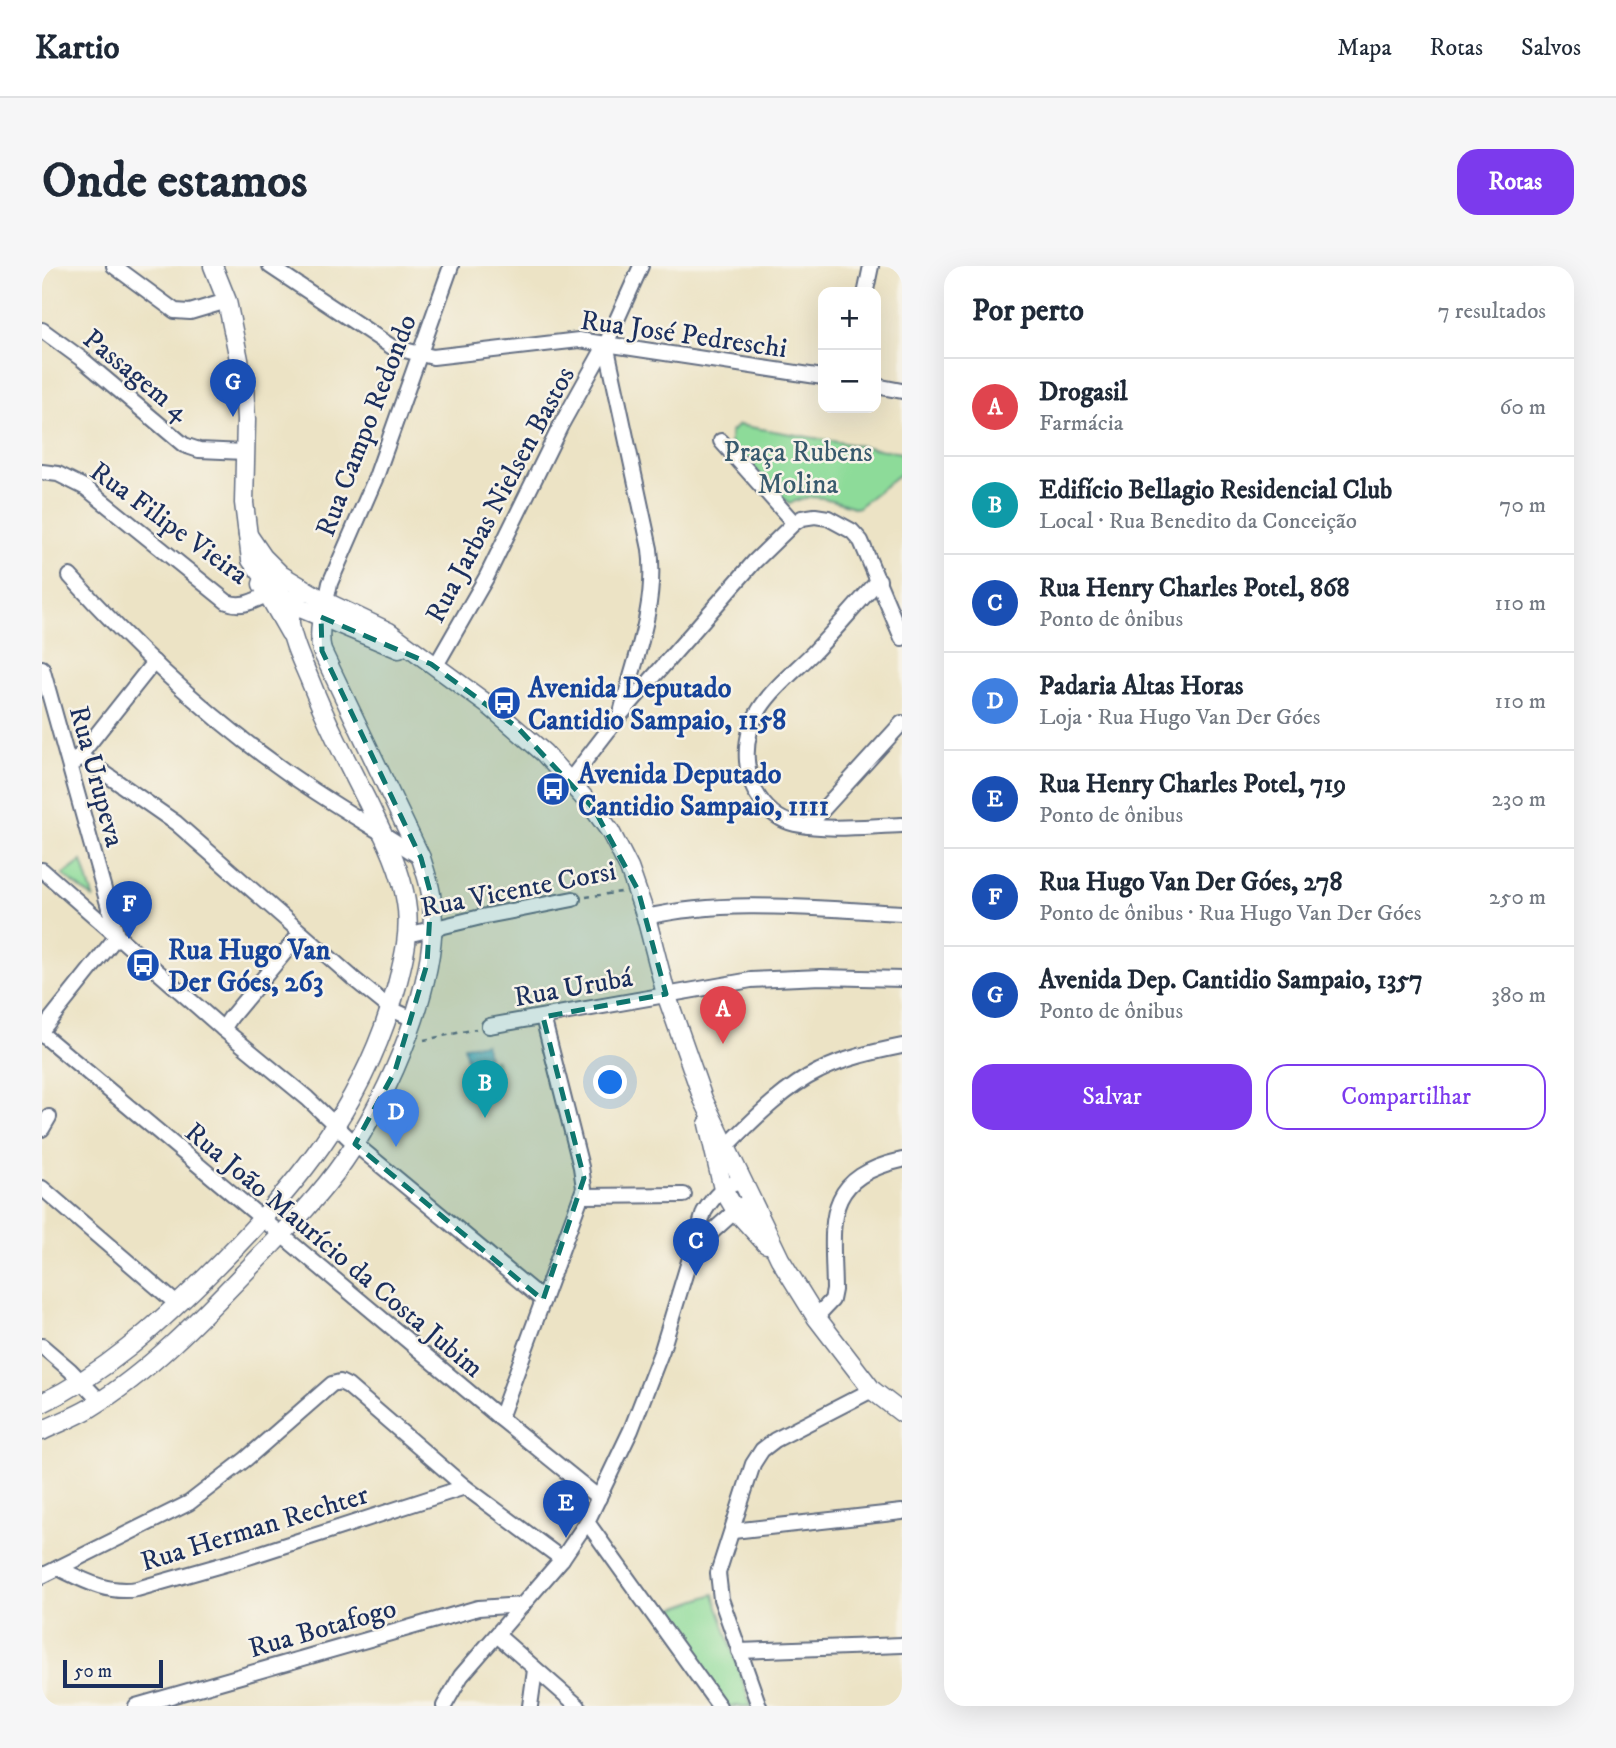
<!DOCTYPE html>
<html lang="pt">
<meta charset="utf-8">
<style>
body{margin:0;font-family:"IM FELL DW Pica",serif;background:#f6f6f7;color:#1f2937}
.controls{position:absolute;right:21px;top:21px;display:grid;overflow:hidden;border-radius:14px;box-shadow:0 7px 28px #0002}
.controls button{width:63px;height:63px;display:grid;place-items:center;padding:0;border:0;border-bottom:2px solid #e0e1e3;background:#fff;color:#1f2937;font:35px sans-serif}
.scale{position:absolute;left:21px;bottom:18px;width:100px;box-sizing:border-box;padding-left:7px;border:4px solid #1b2f5e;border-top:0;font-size:19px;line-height:24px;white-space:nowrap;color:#1b2f5e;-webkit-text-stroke:5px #f7f3e8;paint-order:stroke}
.you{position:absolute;left:569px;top:817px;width:24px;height:24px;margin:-18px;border:5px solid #fff;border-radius:50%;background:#1a73e8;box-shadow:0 0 0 10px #1a73e833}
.badge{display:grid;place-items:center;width:46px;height:46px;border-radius:50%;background:#7c3aed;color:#fff;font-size:23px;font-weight:700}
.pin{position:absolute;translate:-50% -58px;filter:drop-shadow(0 2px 4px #0008)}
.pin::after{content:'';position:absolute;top:37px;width:24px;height:21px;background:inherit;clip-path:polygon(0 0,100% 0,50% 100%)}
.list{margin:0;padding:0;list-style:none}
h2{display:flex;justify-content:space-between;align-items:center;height:91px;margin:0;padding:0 28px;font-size:30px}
h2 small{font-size:23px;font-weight:400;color:#747a83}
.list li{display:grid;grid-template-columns:46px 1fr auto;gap:21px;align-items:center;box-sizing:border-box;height:98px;padding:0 28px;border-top:2px solid #e0e1e3}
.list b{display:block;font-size:26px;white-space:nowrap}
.list p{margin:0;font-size:23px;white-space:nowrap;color:#747a83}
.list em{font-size:23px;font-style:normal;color:#747a83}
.actions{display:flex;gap:14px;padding:21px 28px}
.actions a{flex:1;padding:16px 0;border:2px solid #7c3aed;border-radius:21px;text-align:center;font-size:24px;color:#7c3aed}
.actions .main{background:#7c3aed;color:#fff}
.map{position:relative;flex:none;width:860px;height:1440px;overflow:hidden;border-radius:21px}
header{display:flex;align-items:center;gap:42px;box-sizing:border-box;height:98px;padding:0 35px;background:#fff;border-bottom:2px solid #e0e1e3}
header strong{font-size:33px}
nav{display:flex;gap:38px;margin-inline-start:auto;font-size:24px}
.intro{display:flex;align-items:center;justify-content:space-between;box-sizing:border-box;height:168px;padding:0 42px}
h1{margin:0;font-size:49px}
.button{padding:18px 32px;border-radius:21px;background:#7c3aed;color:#fff;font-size:24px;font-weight:700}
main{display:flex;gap:42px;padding:0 42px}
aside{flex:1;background:#fff;border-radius:21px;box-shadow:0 7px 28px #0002}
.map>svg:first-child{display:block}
.green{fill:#8ddb99;stroke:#54857c;stroke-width:2}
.water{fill:#44aac3;stroke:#306c90;stroke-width:2}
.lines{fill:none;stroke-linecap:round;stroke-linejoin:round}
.minor-casing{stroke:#646e82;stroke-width:18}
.major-casing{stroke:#646e82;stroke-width:21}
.path{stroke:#646e82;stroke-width:2.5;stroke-dasharray:5 5;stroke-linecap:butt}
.minor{stroke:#fff;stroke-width:14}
.major{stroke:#fff;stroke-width:18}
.marked{fill:#0f766e;fill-opacity:0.2;stroke:#0f766e;stroke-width:5;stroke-dasharray:14 9;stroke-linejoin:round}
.labels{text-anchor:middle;stroke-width:5;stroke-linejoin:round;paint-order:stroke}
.street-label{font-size:28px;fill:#1b2f5e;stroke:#f7f3e8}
.park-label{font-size:28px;fill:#385a6d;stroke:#f7f3e8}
.transit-label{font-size:28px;font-weight:bold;fill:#164399;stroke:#f7f3e8;text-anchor:start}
</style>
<header>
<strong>Kartio</strong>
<nav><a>Mapa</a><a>Rotas</a><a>Salvos</a></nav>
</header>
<div class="intro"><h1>Onde estamos</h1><a class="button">Rotas</a></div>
<main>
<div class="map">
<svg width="860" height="1440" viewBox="0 0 860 1440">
<rect width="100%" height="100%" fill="#f7f3e8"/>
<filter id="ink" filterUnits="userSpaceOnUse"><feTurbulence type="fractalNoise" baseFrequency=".0143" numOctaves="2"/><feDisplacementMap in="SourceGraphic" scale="14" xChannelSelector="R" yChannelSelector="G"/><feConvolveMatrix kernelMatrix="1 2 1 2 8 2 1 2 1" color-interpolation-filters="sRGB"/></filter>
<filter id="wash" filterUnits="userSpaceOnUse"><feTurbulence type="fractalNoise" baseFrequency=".00686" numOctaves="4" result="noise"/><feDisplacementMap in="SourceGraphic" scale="28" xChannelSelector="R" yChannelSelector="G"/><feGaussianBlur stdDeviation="1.57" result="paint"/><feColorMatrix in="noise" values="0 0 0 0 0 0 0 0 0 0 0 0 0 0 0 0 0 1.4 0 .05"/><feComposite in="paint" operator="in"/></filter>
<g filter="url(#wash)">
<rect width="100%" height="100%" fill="#ece3c5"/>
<g class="green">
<path d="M696,159L860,187V206L815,242C792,235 770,224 748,238L688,179V167Z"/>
<polygon points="40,595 51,631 52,633 21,609"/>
<polygon points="454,794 456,810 428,814 426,798"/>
<polygon points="672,1328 709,1440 686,1440 618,1347"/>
</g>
<polygon class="water" points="443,777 446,792 425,795 422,780"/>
</g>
<g filter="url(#ink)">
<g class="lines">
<g class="minor-casing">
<g id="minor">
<polyline points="72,0 133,45 148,46 185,35"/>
<polyline points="228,0 350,81 391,91 537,74 781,111"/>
<polyline points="824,24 829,0"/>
<polyline points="0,64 41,94 142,179 157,184 203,186"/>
<path d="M564,78L608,283C615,338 594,390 580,443"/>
<polyline points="834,120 860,125"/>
<polyline points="679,175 752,257"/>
<path d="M0,206L16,208L44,222L185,336C200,342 211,335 225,329"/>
<path d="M28,310C90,379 161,446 236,500C282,534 332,561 379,592"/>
<path d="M837,314C815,338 794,363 772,386C739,419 701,443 705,495C706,506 708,516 713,525C722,541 735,554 753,558C787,565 826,560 860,559"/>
<polyline points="284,336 288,317 334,211 409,0"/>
<polyline points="393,401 444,312 519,159 564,78 599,0"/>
<polyline points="0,402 75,670 0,764"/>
<polyline points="38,490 134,557 313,714 349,743 371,753"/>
<polyline points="32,497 112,396"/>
<polyline points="528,514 579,448 712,296 752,257 760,252 773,250 786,252 810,265 819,275 860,372"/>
<polyline points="766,560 860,457"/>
<polyline points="0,604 181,763 265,832 313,878 501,1034"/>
<path d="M604,651C688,632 775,643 860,647"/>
<polyline points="365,669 439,651 531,633"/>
<polyline points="447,760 709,714 779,711 860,713"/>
<polyline points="181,763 189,751 258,668"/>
<polyline points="0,768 458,1152 557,1232"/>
<polyline points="0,863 7,851"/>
<path d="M684,881C711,854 743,821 777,805C803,792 831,786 860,780"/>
<polyline points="0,922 136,1039"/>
<polyline points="540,930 642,929"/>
<polyline points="652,988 671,965 701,938"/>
<path d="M774,1051L790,1034L792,1024C791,957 779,912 860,894"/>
<polyline points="0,1080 28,1104 58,1135"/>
<polyline points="458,1152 542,922 539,901 501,751"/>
<polyline points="545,1256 677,1440"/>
<polyline points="691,1265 860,1246"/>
<path d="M16,1302C43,1315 66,1328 95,1323L197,1294L423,1221"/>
<polyline points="0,1310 147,1237 204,1193 290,1118 298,1116 306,1120 423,1221 520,1293"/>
<polyline points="455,1369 536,1440"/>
<polyline points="697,1385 860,1379"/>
<polyline points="94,1440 436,1342 481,1339"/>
<path d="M402,1440L419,1410L520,1293L545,1256L589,1164L620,1084L662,946C672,930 682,919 700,914"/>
<polyline points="488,1440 493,1404"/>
<polyline points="717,1440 679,1333 676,1307 711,1198 720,1184 733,1174 830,1124"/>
</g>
</g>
<g class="major-casing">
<g id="major">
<polyline points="171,0 185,35 202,118 204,154 202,237 209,294 230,321 251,339 357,383"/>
<polyline points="206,269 221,291 239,309 284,336 347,366 449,441 502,487 552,543 568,565 587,602 604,651 624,728 661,833 738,993 774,1051 830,1124 860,1147"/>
<polyline points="220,318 248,367"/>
<polyline points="666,858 681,923 694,945 724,978"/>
<path d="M0,1137C63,1107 113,1061 163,1012C251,925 323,841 355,719C362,692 369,664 364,636C359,602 341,568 326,537C305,496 284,455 267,412C260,395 250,376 248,357C247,345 254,333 260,323"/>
<path d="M0,1165C16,1157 33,1151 48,1142C108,1105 158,1053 207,1002C239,969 275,934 302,895C347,830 401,709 389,628C387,616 383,604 379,592L280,385C276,369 279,352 284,336"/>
</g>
</g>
<g class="path">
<polyline points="544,631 579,626"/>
<polyline points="382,774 434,763"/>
</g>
<use href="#minor" class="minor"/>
<use href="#major" class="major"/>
</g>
</g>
<path class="marked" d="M279,351L389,398L476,462L552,543L596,624L624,728L501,751L542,912L501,1034L313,878L353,805L385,698L389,629L379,592L280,385Z"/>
<defs>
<g id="bus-disc" transform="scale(1.75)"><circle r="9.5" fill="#1a4fb4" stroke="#f7f3e8"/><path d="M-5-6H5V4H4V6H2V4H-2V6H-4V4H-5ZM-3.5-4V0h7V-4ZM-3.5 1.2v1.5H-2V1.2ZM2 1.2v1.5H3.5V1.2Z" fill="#fff"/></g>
</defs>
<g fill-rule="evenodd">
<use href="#bus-disc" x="462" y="437"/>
<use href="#bus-disc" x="511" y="523"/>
<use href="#bus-disc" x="101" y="699"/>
</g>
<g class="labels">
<g class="street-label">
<text transform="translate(642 67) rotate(8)" y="10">Rua José Pedreschi</text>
<text transform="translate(95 108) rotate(39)" y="10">Passagem 4</text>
<text transform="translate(323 159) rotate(-69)" y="10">Rua Campo Redondo</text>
<text transform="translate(457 228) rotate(-62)" y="10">Rua Jarbas Nielsen Bastos</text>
<text transform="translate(128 256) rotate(36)" y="10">Rua Filipe Vieira</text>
<text transform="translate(56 510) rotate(75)" y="10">Rua Urupeva</text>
<text transform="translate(476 622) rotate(-11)" y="10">Rua Vicente Corsi</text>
<text transform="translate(531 720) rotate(-10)" y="10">Rua Urubá</text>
<text transform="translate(293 983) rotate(40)" y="10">Rua João Maurício da Costa Jubim</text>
<text transform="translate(212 1261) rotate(-17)" y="10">Rua Herman Rechter</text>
<text transform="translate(280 1361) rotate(-16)" y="10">Rua Botafogo</text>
</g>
<g class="park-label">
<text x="756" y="195">Praça Rubens<tspan x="756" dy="32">Molina</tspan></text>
</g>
<g class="transit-label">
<text x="486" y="431">Avenida Deputado<tspan x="486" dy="32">Cantidio Sampaio, 1158</tspan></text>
<text x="536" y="517">Avenida Deputado<tspan x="536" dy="32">Cantidio Sampaio, 1111</tspan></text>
<text x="126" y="693">Rua Hugo Van<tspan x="126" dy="32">Der Góes, 263</tspan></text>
</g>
</g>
</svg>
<div class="controls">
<button>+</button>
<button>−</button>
</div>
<div class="scale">50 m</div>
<div class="you"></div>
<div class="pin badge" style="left:681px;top:778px;background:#e0444e">A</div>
<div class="pin badge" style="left:443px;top:852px;background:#0f9aa8">B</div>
<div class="pin badge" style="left:654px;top:1010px;background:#1a4fb4">C</div>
<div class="pin badge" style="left:354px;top:881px;background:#3f7fe0">D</div>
<div class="pin badge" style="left:524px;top:1272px;background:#1a4fb4">E</div>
<div class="pin badge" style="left:87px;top:673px;background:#1a4fb4">F</div>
<div class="pin badge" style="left:191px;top:151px;background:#1a4fb4">G</div>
</div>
<aside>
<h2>Por perto<small>7 resultados</small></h2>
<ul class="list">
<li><span class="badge" style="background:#e0444e">A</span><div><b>Drogasil</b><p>Farmácia</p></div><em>60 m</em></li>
<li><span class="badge" style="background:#0f9aa8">B</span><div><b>Edifício Bellagio Residencial Club</b><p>Local · Rua Benedito da Conceição</p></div><em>70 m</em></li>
<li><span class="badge" style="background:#1a4fb4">C</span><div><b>Rua Henry Charles Potel, 868</b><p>Ponto de ônibus</p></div><em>110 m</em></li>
<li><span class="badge" style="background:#3f7fe0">D</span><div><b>Padaria Altas Horas</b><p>Loja · Rua Hugo Van Der Góes</p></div><em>110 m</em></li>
<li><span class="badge" style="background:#1a4fb4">E</span><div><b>Rua Henry Charles Potel, 719</b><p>Ponto de ônibus</p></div><em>230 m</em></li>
<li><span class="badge" style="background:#1a4fb4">F</span><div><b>Rua Hugo Van Der Góes, 278</b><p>Ponto de ônibus · Rua Hugo Van Der Góes</p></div><em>250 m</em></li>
<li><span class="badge" style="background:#1a4fb4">G</span><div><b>Avenida Dep. Cantidio Sampaio, 1357</b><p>Ponto de ônibus</p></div><em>380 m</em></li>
</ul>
<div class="actions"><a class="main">Salvar</a><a>Compartilhar</a></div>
</aside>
</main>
